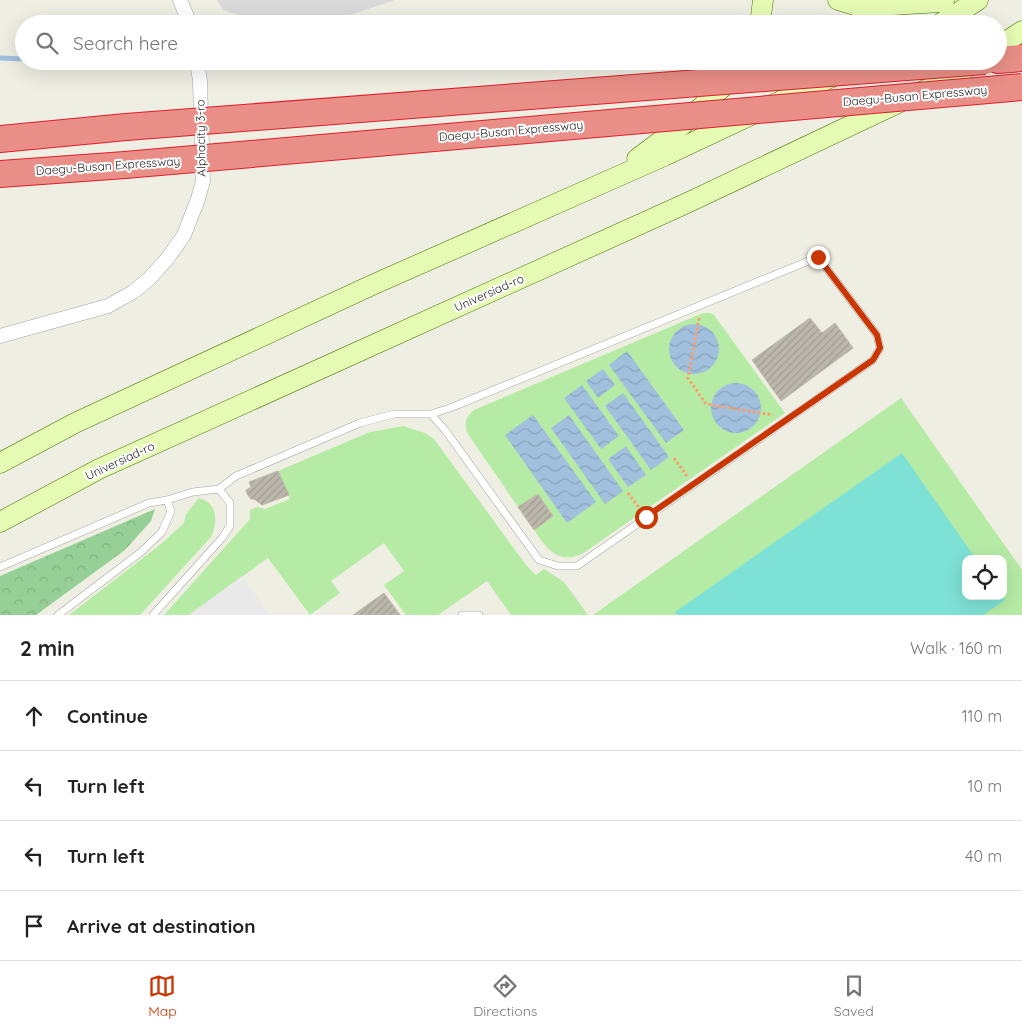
<!DOCTYPE html>
<meta charset="utf-8">
<style>
body{margin:0;font-family:Quicksand,sans-serif;background:#f2f2f2;color:#222}
.controls{position:absolute;right:15px;bottom:15px;display:grid;overflow:hidden;border-radius:10px;box-shadow:0 5px 20px #0002}
.controls button{width:45px;height:45px;display:grid;place-items:center;padding:0;border:0;border-bottom:1px solid #e0e0e0;background:#fff;color:#222;font:25px sans-serif}
.stop{position:absolute;width:15px;height:15px;margin:-11px;border:4px solid #ca3600;border-radius:50%;background:#fff}
.stop.end{background:#ca3600;border-color:#fff;box-shadow:0 1px 5px #0008}
.list{margin:0;padding:0;list-style:none}
h2{display:flex;justify-content:space-between;align-items:center;height:65px;margin:0;padding:0 20px;font-size:21px}
h2 small{font-size:16px;font-weight:400;color:#767676}
.list li{display:grid;grid-template-columns:32px 1fr auto;gap:15px;align-items:center;box-sizing:border-box;height:70px;padding:0 20px;border-top:1px solid #e0e0e0}
.list b{display:block;font-size:19px;white-space:nowrap}
.list em{font-size:16px;font-style:normal;color:#767676}
.icon{flex:none;width:28px;height:28px;fill:none;stroke:currentColor;stroke-width:2;stroke-linecap:round;stroke-linejoin:round}
.map{position:relative;flex:none;width:1022px;height:615px;overflow:hidden}
.search{position:absolute;background:#fff;box-shadow:0 5px 20px #0002;left:15px;right:15px;top:15px;height:55px;display:flex;align-items:center;gap:12px;box-sizing:border-box;padding:0 18px;border-radius:28px;color:#767676;font-size:19px}
.sheet{height:345px;background:#fff}
nav{display:flex;justify-content:space-around;align-items:center;box-sizing:border-box;height:70px;border-top:1px solid #e0e0e0;background:#fff;font-size:14px;color:#767676}
nav a{display:grid;justify-items:center;gap:2px}
nav .on{color:#ca3600}
.map>svg:first-child{display:block}
.residential{fill:#dbdada}
.grass{fill:#b6eba6;fill-rule:evenodd}
.forest{fill:url(#forest-crowns)}
.pitch{fill:#7ee1d5}
.parking{fill:#e9e9e9}
.water{fill:url(#water-waves)}
.lines{fill:none;stroke-linecap:round;stroke-linejoin:round}
.stream{stroke:#a1c0de;stroke-width:5}
.building{fill:url(#building-hatch);stroke:#c1b9a5}
.lane-casing{stroke:#a4a4a4;stroke-width:8}
.street-casing{stroke:#a4a4a4;stroke-width:15}
.secondary-casing{stroke:#4b7701;stroke-width:21}
.highway-casing{stroke:#de1e2c;stroke-width:28}
.path{stroke:#fe9d64;stroke-width:3;stroke-dasharray:2.5 2.5;stroke-linecap:butt}
.lane{stroke:#fff;stroke-width:7}
.street{stroke:#fff;stroke-width:14}
.secondary{stroke:#e5fbb4;stroke-width:20}
.highway{stroke:#e98f87;stroke-width:26}
.highway-bridge-casing{stroke:#de1e2c;stroke-width:28;stroke-linecap:butt}
.highway-bridge{stroke:#e98f87;stroke-width:26}
.route{stroke:#ca3600;stroke-width:6}
.labels{text-anchor:middle;stroke-width:4;stroke-linejoin:round;paint-order:stroke}
.street-label{font-size:12px;fill:#1d1d1d;stroke:#fff}
</style>
<div class="map">
<svg width="1022" height="615" viewBox="0 0 1022 615">
<defs>
<pattern id="forest-crowns" width="20" height="18" patternUnits="userSpaceOnUse" patternTransform="scale(1.25)"><rect width="20" height="18" fill="#97d096"/><path d="M2 6a3 3 0 1 1 6 0M12 15a3 3 0 1 1 6 0" fill="none" stroke="#82b281"/></pattern>
<pattern id="water-waves" width="16" height="10" patternUnits="userSpaceOnUse" patternTransform="scale(1.25)"><rect width="16" height="10" fill="#a1c0de"/><path d="M0 5q4-4 8 0t8 0" fill="none" stroke="#8aa5be"/></pattern>
<pattern id="building-hatch" width="6" height="6" patternUnits="userSpaceOnUse" patternTransform="scale(1.25)"><rect width="6" height="6" fill="#bcb7ac"/><path d="M-1 1l2-2M0 6l6-6M5 7l2-2" fill="none" stroke="#a19d94"/></pattern>
</defs>
<rect width="100%" height="100%" fill="#efeee3"/>
<polygon class="residential" points="217,0 395,0 329,22 294,22 251,19 223,10"/>
<g class="grass">
<path d="M703,313H710L714,315L785,413L582,554C557,565 546,547 534,530L553,516L538,494L518,507L468,434C463,424 466,417 474,410Z"/>
<path d="M901,398L1022,570V615H593ZM966,559H1003V596H966Z"/>
<polygon points="403,426 425,433 434,439 526,565 536,575 544,569 564,582 588,615 511,615 487,581 438,615 406,615 384,585 404,571 384,543 331,581 340,593 310,615 268,558 189,615 164,615 250,519 250,510 257,507 265,509 290,499 278,471 370,432"/>
<path d="M199,498C218,503 218,522 211,537L140,615H69L161,544L184,523L186,514Z"/>
</g>
<polygon class="forest" points="155,509 151,521 125,550 36,615 0,615 0,576"/>
<polygon class="pitch" points="902,453 976,559 966,559 966,596 1002,596 1005,600 983,615 677,615 675,612"/>
<polygon class="parking" points="242,576 270,615 189,615"/>
<g class="water">
<circle cx="694" cy="349" r="25"/>
<polygon points="627,351 684,430 666,443 609,365"/>
<polygon points="603,369 615,385 598,398 586,381"/>
<circle cx="736" cy="408" r="25"/>
<polygon points="582,385 619,436 601,449 564,398"/>
<polygon points="623,393 669,457 651,470 605,406"/>
<polygon points="533,415 596,502 567,523 505,435"/>
<polygon points="569,415 623,491 605,504 551,428"/>
<polygon points="626,446 646,475 628,487 608,459"/>
</g>
<g class="lines">
<g class="stream">
<polyline points="0,58 24,59"/>
<polyline points="67,61 134,64"/>
</g>
</g>
<g class="building">
<polygon points="810,318 822,333 835,323 853,348 781,401 752,360"/>
<polygon points="278,471 289,495 262,505 254,499 251,499 247,494 246,490 251,487 249,482"/>
<polygon points="538,494 553,516 534,530 518,507"/>
<polygon points="384,593 400,615 353,615"/>
</g>
<g class="lines">
<g class="lane-casing">
<g id="lane">
<polyline points="219,489 236,476 360,423 394,414 431,414 445,430 539,560 558,566 577,566 873,360 880,348 877,335 818,257 450,408 431,414"/>
<polyline points="0,567 149,503 167,500 171,511 162,532 141,552 58,615"/>
<polyline points="153,615 222,538 230,526 230,503 219,489 193,492 167,500"/>
<polyline points="462,615 479,615"/>
</g>
</g>
<g class="street-casing">
<g id="street">
<polyline points="180,0 190,24"/>
<polyline points="0,336 108,306 133,292 149,279 167,259 184,235 198,199 203,181 200,81 197,61"/>
</g>
</g>
<g class="secondary-casing">
<g id="secondary">
<polyline points="838,0 861,7 940,2 944,0"/>
<polyline points="760,24 763,0"/>
<polyline points="940,24 978,0"/>
<polyline points="998,47 1022,31"/>
<polyline points="637,159 682,125 727,83 740,61"/>
<polyline points="0,463 75,423 370,286 664,156 834,76"/>
<polyline points="0,522 99,469 687,203 955,76 975,62"/>
</g>
</g>
<g class="highway-casing">
<g id="highway">
<polyline points="998,60 1022,58"/>
<polyline points="0,139 126,127"/>
<polyline points="0,174 125,165"/>
</g>
</g>
<g class="path">
<polyline points="699,318 688,378 706,404 773,415"/>
<polyline points="674,458 687,476"/>
<polyline points="628,493 640,509"/>
</g>
<use href="#lane" class="lane"/>
<use href="#street" class="street"/>
<use href="#secondary" class="secondary"/>
<use href="#highway" class="highway"/>
<g class="highway-bridge-casing">
<g id="highway-bridge">
<polyline points="126,127 985,61"/>
<polyline points="125,165 1022,87"/>
</g>
</g>
<use href="#highway-bridge" class="highway-bridge"/>
</g>
<g class="lines">
<polyline class="route" points="646,517 873,360 880,348 877,335 818,257"/>
</g>
<g class="labels">
<g class="street-label">
<text transform="translate(915 96) rotate(-5)" y="4">Daegu-Busan Expressway</text>
<text transform="translate(511 131) rotate(-5)" y="4">Daegu-Busan Expressway</text>
<text transform="translate(201 138) rotate(-91)" y="4">Alphacity 3-ro</text>
<text transform="translate(108 166) rotate(-4)" y="4">Daegu-Busan Expressway</text>
<text transform="translate(489 293) rotate(-24)" y="4">Universiad-ro</text>
<text transform="translate(120 461) rotate(-25)" y="4">Universiad-ro</text>
</g>
</g>
</svg>
<div class="controls">
<button><svg class="icon" aria-label="locate" viewBox="0 0 24 24"><circle cx="12" cy="12" r="6"/><path d="M12 2v4M12 18v4M2 12h4M18 12h4"/></svg></button>
</div>
<div class="stop" style="left:646px;top:517px"></div>
<div class="stop end" style="left:818px;top:257px"></div>
<div class="search"><svg class="icon" aria-label="search" viewBox="0 0 24 24"><circle cx="10" cy="10" r="6"/><path d="M15 15l6 6"/></svg>Search here</div>
</div>
<section class="sheet">
<h2>2 min<small>Walk · 160 m</small></h2>
<ul class="list">
<li><svg class="icon" aria-label="ahead" viewBox="0 0 24 24"><path d="M12 20V5M6 11l6-6 6 6"/></svg><div><b>Continue</b></div><em>110 m</em></li>
<li><svg class="icon" aria-label="left" viewBox="0 0 24 24"><path d="M17 20v-9H6M10 6l-5 5 5 5"/></svg><div><b>Turn left</b></div><em>10 m</em></li>
<li><svg class="icon" aria-label="left" viewBox="0 0 24 24"><path d="M17 20v-9H6M10 6l-5 5 5 5"/></svg><div><b>Turn left</b></div><em>40 m</em></li>
<li><svg class="icon" aria-label="arrive" viewBox="0 0 24 24"><path d="M6 21V4h12l-3 4 3 4H6"/></svg><div><b>Arrive at destination</b></div></li>
</ul>
</section>
<nav>
<a class="on"><svg class="icon" aria-label="map" viewBox="0 0 24 24"><path d="M3 6l6-2 6 2 6-2v14l-6 2-6-2-6 2zM9 4v14M15 6v14"/></svg>Map</a>
<a><svg class="icon" aria-label="directions" viewBox="0 0 24 24"><path d="M12 3l9 9-9 9-9-9zM9 14v-3h6M13 9l2 2-2 2"/></svg>Directions</a>
<a><svg class="icon" aria-label="saved" viewBox="0 0 24 24"><path d="M7 4h10v16l-5-4-5 4z"/></svg>Saved</a>
</nav>
